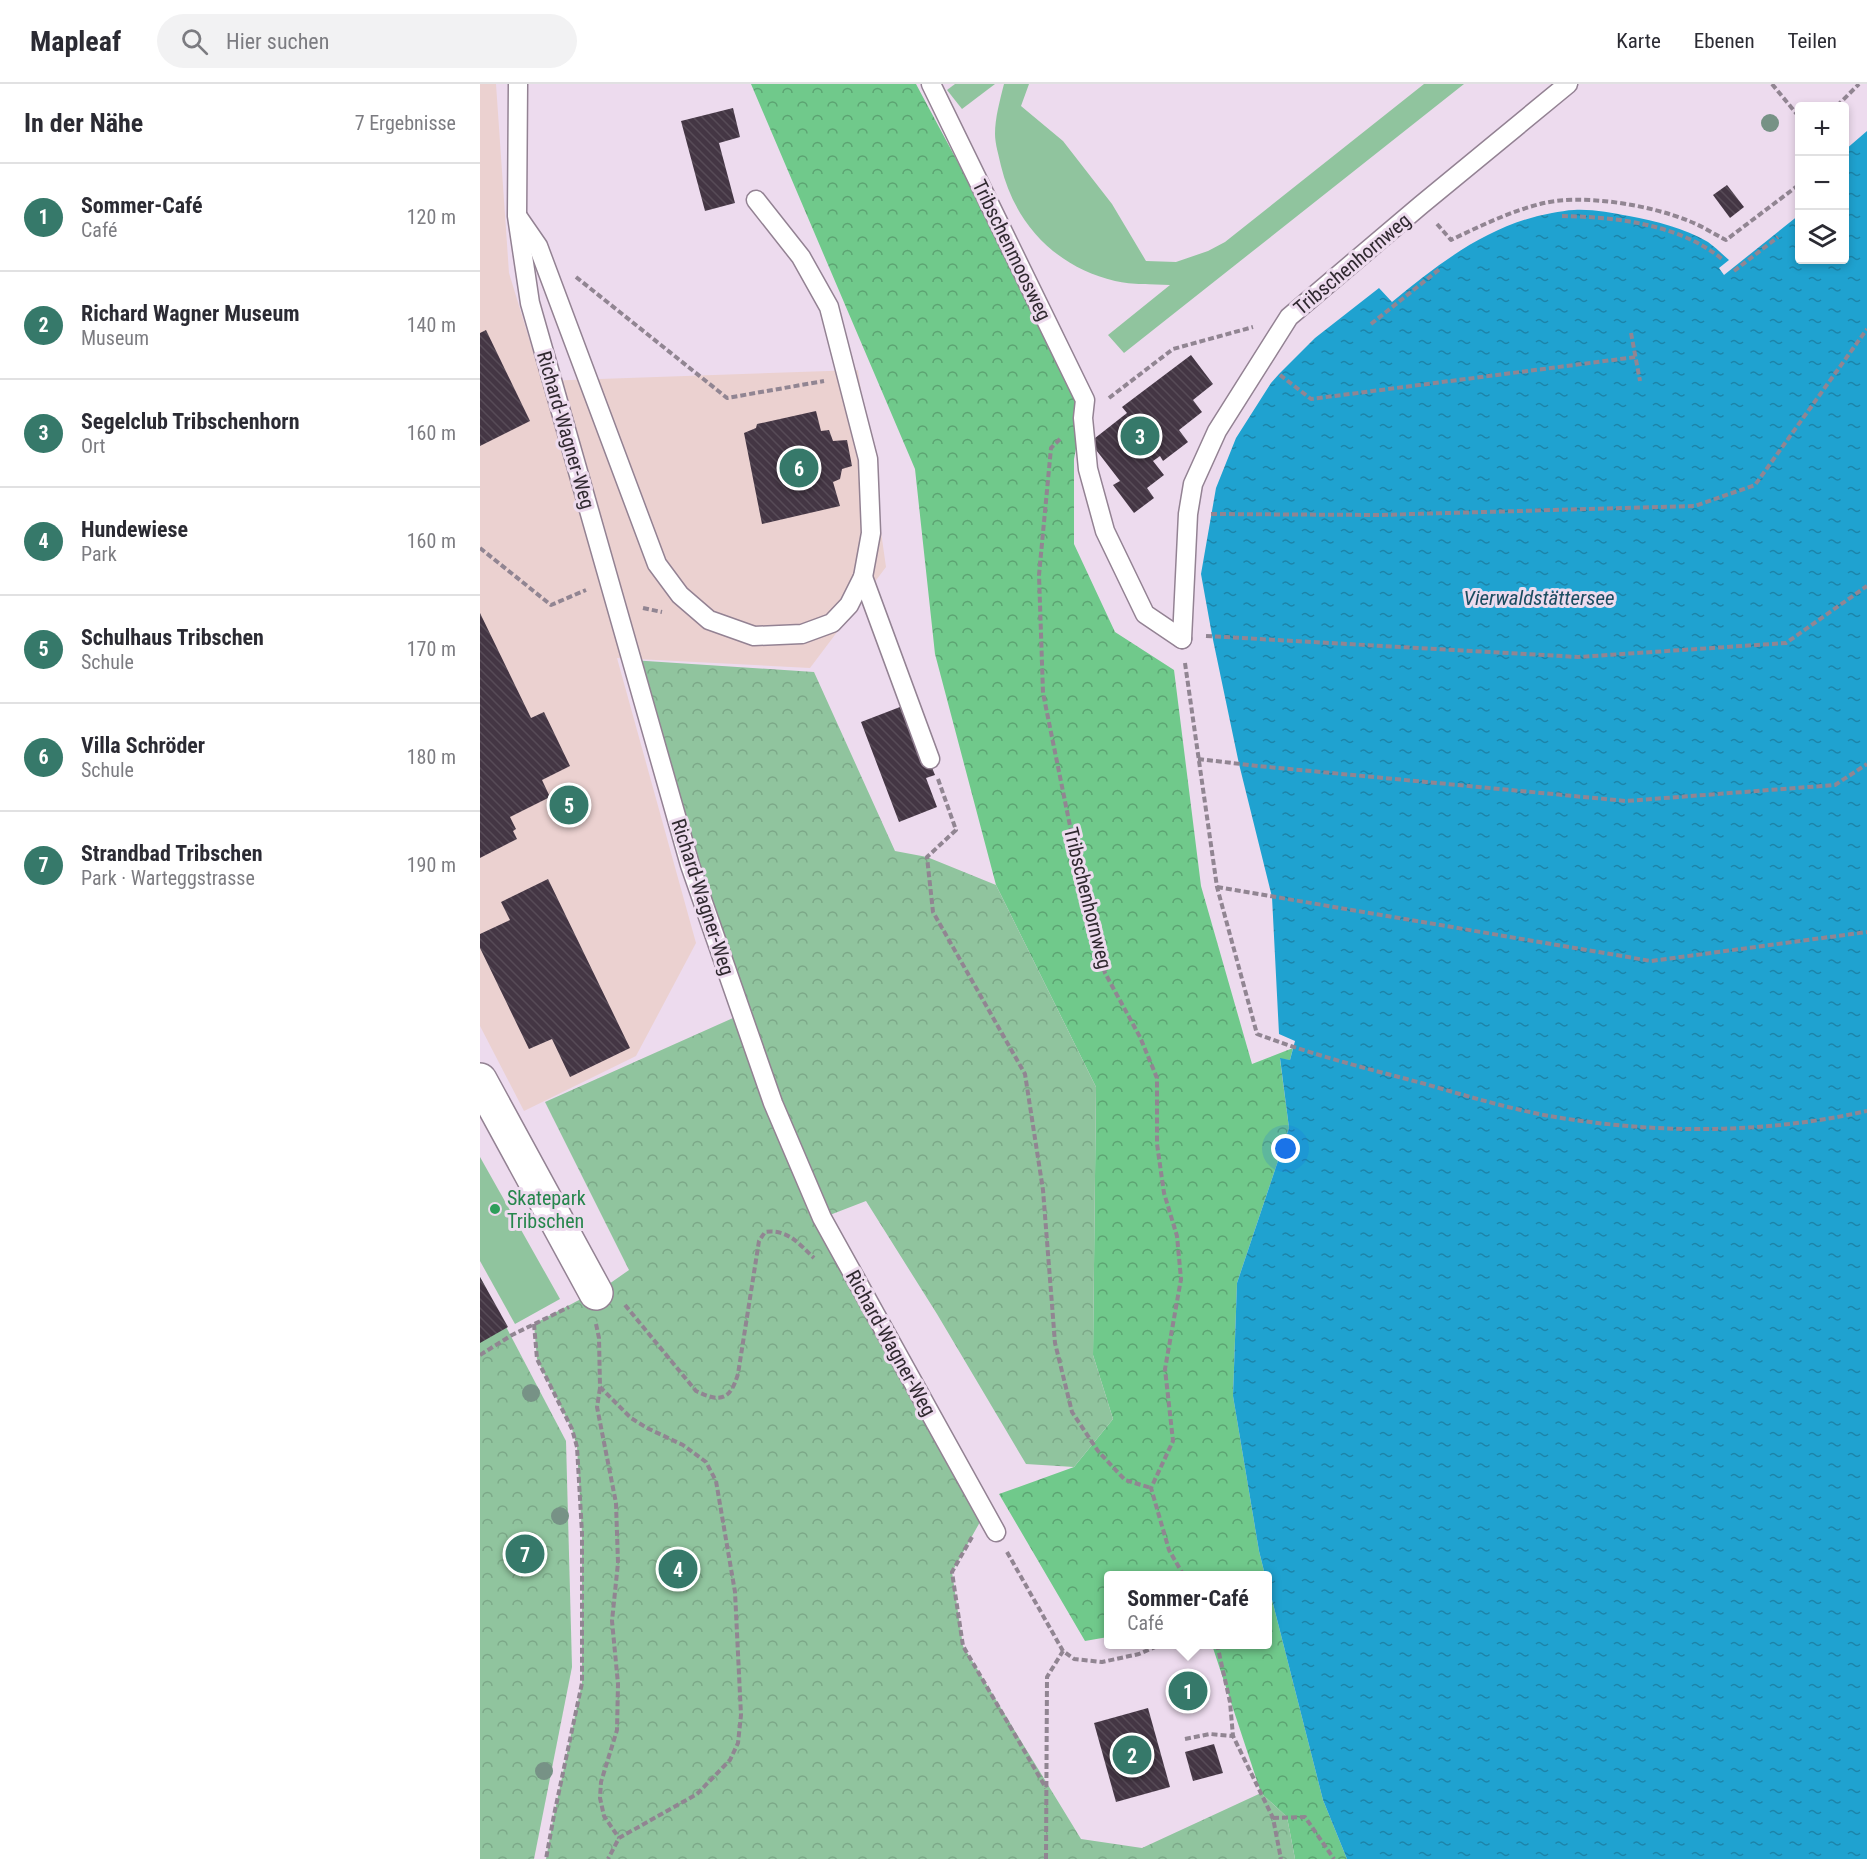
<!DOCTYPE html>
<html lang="de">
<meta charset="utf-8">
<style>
body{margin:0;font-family:"Roboto Condensed",sans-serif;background:#f2f2f3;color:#2b2b33}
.controls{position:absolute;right:18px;top:18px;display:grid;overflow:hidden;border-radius:6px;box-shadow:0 3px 9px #0003}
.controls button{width:54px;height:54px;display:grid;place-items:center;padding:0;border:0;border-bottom:2px solid #e1e1e2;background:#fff;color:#2b2b33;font:30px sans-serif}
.you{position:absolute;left:806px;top:1065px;width:21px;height:21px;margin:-15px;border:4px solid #fff;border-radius:50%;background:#1a73e8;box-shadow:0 0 0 9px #1a73e833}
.badge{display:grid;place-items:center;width:39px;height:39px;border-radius:50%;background:#36796a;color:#fff;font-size:20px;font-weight:700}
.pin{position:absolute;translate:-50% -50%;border:3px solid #fff;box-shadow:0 2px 6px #0006}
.popup{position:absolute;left:624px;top:1487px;width:168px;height:78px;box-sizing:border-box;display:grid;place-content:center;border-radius:6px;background:#fff;filter:drop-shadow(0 2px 4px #0005);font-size:20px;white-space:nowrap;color:#7c7c81}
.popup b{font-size:22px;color:#2b2b33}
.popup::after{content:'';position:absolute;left:50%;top:100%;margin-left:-12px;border:12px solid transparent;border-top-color:#fff}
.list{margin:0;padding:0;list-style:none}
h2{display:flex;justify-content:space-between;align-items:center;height:78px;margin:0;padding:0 24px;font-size:26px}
h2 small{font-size:20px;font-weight:400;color:#7c7c81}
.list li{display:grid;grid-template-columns:39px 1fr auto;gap:18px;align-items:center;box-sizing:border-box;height:108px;padding:0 24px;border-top:2px solid #e1e1e2}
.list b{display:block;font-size:22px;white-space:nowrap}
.list p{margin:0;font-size:20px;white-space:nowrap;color:#7c7c81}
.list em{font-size:20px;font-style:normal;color:#7c7c81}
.icon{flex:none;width:33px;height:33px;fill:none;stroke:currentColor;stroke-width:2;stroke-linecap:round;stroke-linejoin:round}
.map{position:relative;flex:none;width:1387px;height:1775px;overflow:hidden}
header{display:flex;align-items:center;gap:36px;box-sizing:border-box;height:84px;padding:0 30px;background:#fff;border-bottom:2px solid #e1e1e2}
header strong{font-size:28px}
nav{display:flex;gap:33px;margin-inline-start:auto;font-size:21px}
.search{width:420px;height:54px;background:#f2f2f3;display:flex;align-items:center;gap:15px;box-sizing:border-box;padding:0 21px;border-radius:33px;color:#7c7c81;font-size:22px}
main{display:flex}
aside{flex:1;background:#fff}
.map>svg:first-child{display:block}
.education{fill:#ebd1d0}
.grass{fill:#90c49e}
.forest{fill:url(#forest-crowns)}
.park{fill:url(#park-crowns)}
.water{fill:url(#water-ripples)}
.building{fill:url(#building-back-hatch)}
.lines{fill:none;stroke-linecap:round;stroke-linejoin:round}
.service-casing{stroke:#938293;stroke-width:21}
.minor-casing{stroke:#938293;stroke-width:36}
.path{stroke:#918592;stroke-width:4;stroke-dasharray:6 3;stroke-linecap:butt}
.service{stroke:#fff;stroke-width:18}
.minor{stroke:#fff;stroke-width:33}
.tree{fill:#779286}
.leisure-dot{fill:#2e9e5b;stroke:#eddbee;stroke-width:2}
.labels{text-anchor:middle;stroke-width:6;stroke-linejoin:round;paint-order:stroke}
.street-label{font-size:20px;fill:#302930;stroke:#eddbee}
.leisure-label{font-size:20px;fill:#27864d;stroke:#eddbee;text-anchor:start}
.water-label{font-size:21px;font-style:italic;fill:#1b4c60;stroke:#eddbee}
</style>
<header>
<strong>Mapleaf</strong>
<div class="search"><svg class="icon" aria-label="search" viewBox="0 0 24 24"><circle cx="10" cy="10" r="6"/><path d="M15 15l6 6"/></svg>Hier suchen</div>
<nav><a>Karte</a><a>Ebenen</a><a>Teilen</a></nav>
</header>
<main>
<aside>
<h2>In der Nähe<small>7 Ergebnisse</small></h2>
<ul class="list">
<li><span class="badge">1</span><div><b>Sommer-Café</b><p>Café</p></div><em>120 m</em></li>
<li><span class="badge">2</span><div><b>Richard Wagner Museum</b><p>Museum</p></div><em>140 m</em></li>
<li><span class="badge">3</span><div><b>Segelclub Tribschenhorn</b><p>Ort</p></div><em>160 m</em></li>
<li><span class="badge">4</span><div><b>Hundewiese</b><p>Park</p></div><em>160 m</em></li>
<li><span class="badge">5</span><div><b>Schulhaus Tribschen</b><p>Schule</p></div><em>170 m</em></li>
<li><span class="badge">6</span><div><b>Villa Schröder</b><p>Schule</p></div><em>180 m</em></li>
<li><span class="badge">7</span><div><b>Strandbad Tribschen</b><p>Park · Warteggstrasse</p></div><em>190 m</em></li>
</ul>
</aside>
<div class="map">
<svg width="1387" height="1775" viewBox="0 0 1387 1775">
<defs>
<pattern id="forest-crowns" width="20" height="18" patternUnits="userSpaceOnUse" patternTransform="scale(1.5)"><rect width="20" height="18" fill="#70c98b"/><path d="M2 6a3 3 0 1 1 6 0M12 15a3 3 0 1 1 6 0" fill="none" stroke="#5ca372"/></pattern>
<pattern id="park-crowns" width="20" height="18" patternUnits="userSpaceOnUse" patternTransform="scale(1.5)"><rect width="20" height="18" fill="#90c49e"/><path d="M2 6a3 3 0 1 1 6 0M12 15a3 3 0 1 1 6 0" fill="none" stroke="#7ca888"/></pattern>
<pattern id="water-ripples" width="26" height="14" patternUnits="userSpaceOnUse" patternTransform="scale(1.5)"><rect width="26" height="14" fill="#1fa2d0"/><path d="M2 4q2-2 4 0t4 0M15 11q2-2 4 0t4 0" fill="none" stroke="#1c84a9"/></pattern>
<pattern id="building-back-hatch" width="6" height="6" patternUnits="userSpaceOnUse" patternTransform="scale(1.5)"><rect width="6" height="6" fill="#443644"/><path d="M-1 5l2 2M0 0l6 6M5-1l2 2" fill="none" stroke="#574b57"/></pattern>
</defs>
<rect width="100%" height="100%" fill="#eddbee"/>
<polygon class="education" points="0,0 16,0 29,189 62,297 378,286 406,483 330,584 137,574 216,859 156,972 44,1027 0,942"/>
<g class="grass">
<polygon points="475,0 515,0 482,25 467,6"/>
<path d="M524,0H549L541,22L583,57L632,120L666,177L696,178L728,167L745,158L944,0H984L644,269L628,251L690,201C671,200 653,201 635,197C576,183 535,140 521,82C519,72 515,60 515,50C515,34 520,16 524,0Z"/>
<polygon points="0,1073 80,1215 35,1240 0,1177"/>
</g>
<g class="forest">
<polygon points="271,0 436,0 605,316 594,375 594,460 635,548 694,586 721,802 772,980 813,964 810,976 800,975 809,1044 757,1199 753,1312 779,1467 785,1491 628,1492 628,1553 605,1557 519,1410 594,1383 633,1335 613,1271 616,1003 516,801 455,570 435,385"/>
<polygon points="788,1500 843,1716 867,1775 815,1775 807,1733 781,1709 732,1561 788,1560"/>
</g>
<g class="park">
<polygon points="151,576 334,588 415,767 447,773 516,801 616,1003 613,1271 633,1335 594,1383 546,1380 457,1230 386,1117 342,1134 505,1429 472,1488 483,1562 601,1755 662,1764 781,1709 807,1733 815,1775 66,1775 74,1731 102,1599 102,1449 97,1363 92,1345 57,1275 54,1240 129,1200 149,1186 65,1018 262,930"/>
<polygon points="0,1193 86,1357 92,1583 54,1775 0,1775"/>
</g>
<path class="water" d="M1387,47V1775H867L843,1716L788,1500V1492L785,1491L779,1467L753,1312L757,1199L809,1044L800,974L810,976L815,957L799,950L792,813L759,680L732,551L721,490L736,404L756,354L791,299L799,290L835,254L899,204L912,218C959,179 1010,140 1072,129C1079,128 1087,126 1094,126C1113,125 1131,129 1149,132C1176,137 1204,144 1228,158C1235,163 1242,170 1249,176L1239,184L1244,191L1319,131L1320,176H1364V93L1367,91L1365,88V66Z"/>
<g class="building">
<polygon points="253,24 260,53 239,59 255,119 225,127 201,37"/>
<polygon points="1247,101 1264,123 1250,134 1233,111"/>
<polygon points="6,246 50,337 0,362 0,249"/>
<polygon points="711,271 733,300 713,316 722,328 699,346 708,358 683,377 680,372 673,377 684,391 667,404 674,414 654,429 633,401 640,397 610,358 647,329 642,323"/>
<polygon points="336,327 341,347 349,346 353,357 367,356 372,382 362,385 360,395 353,398 360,422 282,440 264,349 276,344 277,340"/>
<polygon points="0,529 51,634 64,628 90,682 62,696 70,713 30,733 36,745 33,747 37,755 0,774"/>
<polygon points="420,623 434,659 441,656 455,691 446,694 457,723 419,738 381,638"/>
<polygon points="68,795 150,964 90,993 72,955 49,965 0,864 0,850 30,836 21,818"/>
<polygon points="0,1193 28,1243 0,1259"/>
<polygon points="722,1592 727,1610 694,1621 688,1603"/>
<polygon points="668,1624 690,1703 636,1718 614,1639"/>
<polygon points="734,1660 743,1689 713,1697 705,1668"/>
</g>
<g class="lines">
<g class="service-casing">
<g id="service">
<polyline points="38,0 37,132 50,219 210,781 293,1019 342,1134 516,1448"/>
<polyline points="451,0 605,316 603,334 608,385 625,447 665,530 702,555"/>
<polyline points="38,133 58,162 177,480 200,511 229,536 274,552 322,550 352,539 369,521 383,493 391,449 388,375 349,223 321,173 276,116"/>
<polyline points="383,493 450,675"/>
<polyline points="702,555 708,430 713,400 737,347 809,233 941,121 1088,0"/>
</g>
</g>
<g class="minor-casing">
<polyline id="minor" points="0,996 116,1209"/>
</g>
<g class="path">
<polyline points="1292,0 1320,34"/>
<polyline points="1357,22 1379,0"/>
<path d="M1082,132C1136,133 1199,140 1242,175"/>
<path d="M957,140L971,156C1000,142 1029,128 1060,120C1101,109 1170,121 1209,137C1222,142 1234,150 1246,156L1320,100"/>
<polyline points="1254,187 1298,153"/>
<polyline points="96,193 247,314 344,297"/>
<polyline points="891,240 961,184"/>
<polyline points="1151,249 1160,297"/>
<polyline points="800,291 831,315 1156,273"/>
<polyline points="629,314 693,265 773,243"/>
<polyline points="580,355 571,364 559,491 563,609 600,791 625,889 660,953 677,994 677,1060 684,1109 697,1152 701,1195 685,1285 693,1357 671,1404 689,1466 704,1492"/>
<polyline points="731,430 898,431 1215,422 1275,401 1387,245"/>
<polyline points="0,464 71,521 106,506"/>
<polyline points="163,524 182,528"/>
<polyline points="726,552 1098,573 1306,559 1387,502"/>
<path d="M705,579L737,803L777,950C830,970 884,984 938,998C984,1011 1029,1025 1075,1033C1180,1050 1283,1050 1387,1027"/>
<polyline points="718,675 778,682 1146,717 1355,701 1387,680"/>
<polyline points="458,695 476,746 447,773 453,828 545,990 563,1106 575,1259 592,1328 618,1367 645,1396 671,1404"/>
<polyline points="737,803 1171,877 1387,848"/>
<path d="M145,1221L216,1307C241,1319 250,1316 258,1290L279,1157L285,1148C308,1145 318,1159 334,1174"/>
<polyline points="54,1240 57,1275 92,1345 97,1363 102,1449 102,1599 74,1731 66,1775"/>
<polyline points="116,1240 119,1254 120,1303 151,1334 167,1344 203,1361 226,1378 236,1397 255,1508 261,1631 258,1659 250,1676 217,1710 139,1754 128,1775"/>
<polyline points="0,1271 32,1251 89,1223"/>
<polyline points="120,1304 117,1323 136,1419 138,1479 132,1537 138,1600 137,1646 121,1698 120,1714 124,1732 139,1754"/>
<polyline points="492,1453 472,1488 483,1562 566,1704"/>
<polyline points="527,1468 583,1567 594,1575 622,1578 659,1570 682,1560"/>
<polyline points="737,1560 750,1618 753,1652 793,1734 801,1775"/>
<polyline points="705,1655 730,1650 753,1652"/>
<polyline points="793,1734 825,1733 854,1775"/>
<polyline points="566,1775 567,1593 583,1567"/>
</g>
<use href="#service" class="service"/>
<use href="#minor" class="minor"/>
</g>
<g class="tree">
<circle cx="1290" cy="39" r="9"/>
<circle cx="51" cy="1309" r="9"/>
<circle cx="80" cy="1432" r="9"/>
<circle cx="64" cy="1687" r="9"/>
</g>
<circle class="leisure-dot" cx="15" cy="1125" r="6"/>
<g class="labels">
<g class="street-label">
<text transform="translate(532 166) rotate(64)" y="7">Tribschenmoosweg</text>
<text transform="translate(872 180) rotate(-40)" y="7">Tribschenhornweg</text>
<text transform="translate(86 346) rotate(74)" y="7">Richard-Wagner-Weg</text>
<text transform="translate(223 813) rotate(72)" y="7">Richard-Wagner-Weg</text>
<text transform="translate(608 814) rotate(76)" y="7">Tribschenhornweg</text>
<text transform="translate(411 1259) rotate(61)" y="7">Richard-Wagner-Weg</text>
</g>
<g class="leisure-label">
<text x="27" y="1121">Skatepark<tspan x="27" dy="23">Tribschen</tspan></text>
</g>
<g class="water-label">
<text x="1059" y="521">Vierwaldstättersee</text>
</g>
</g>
</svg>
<div class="controls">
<button>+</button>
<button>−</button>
<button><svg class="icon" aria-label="layers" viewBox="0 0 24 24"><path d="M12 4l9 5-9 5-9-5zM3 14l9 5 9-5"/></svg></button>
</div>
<div class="you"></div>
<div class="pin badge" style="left:708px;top:1607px">1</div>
<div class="popup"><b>Sommer-Café</b>Café</div>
<div class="pin badge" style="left:652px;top:1671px">2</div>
<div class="pin badge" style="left:660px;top:352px">3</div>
<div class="pin badge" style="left:198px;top:1485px">4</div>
<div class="pin badge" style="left:89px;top:721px">5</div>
<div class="pin badge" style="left:319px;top:384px">6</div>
<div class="pin badge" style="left:45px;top:1470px">7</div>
</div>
</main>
